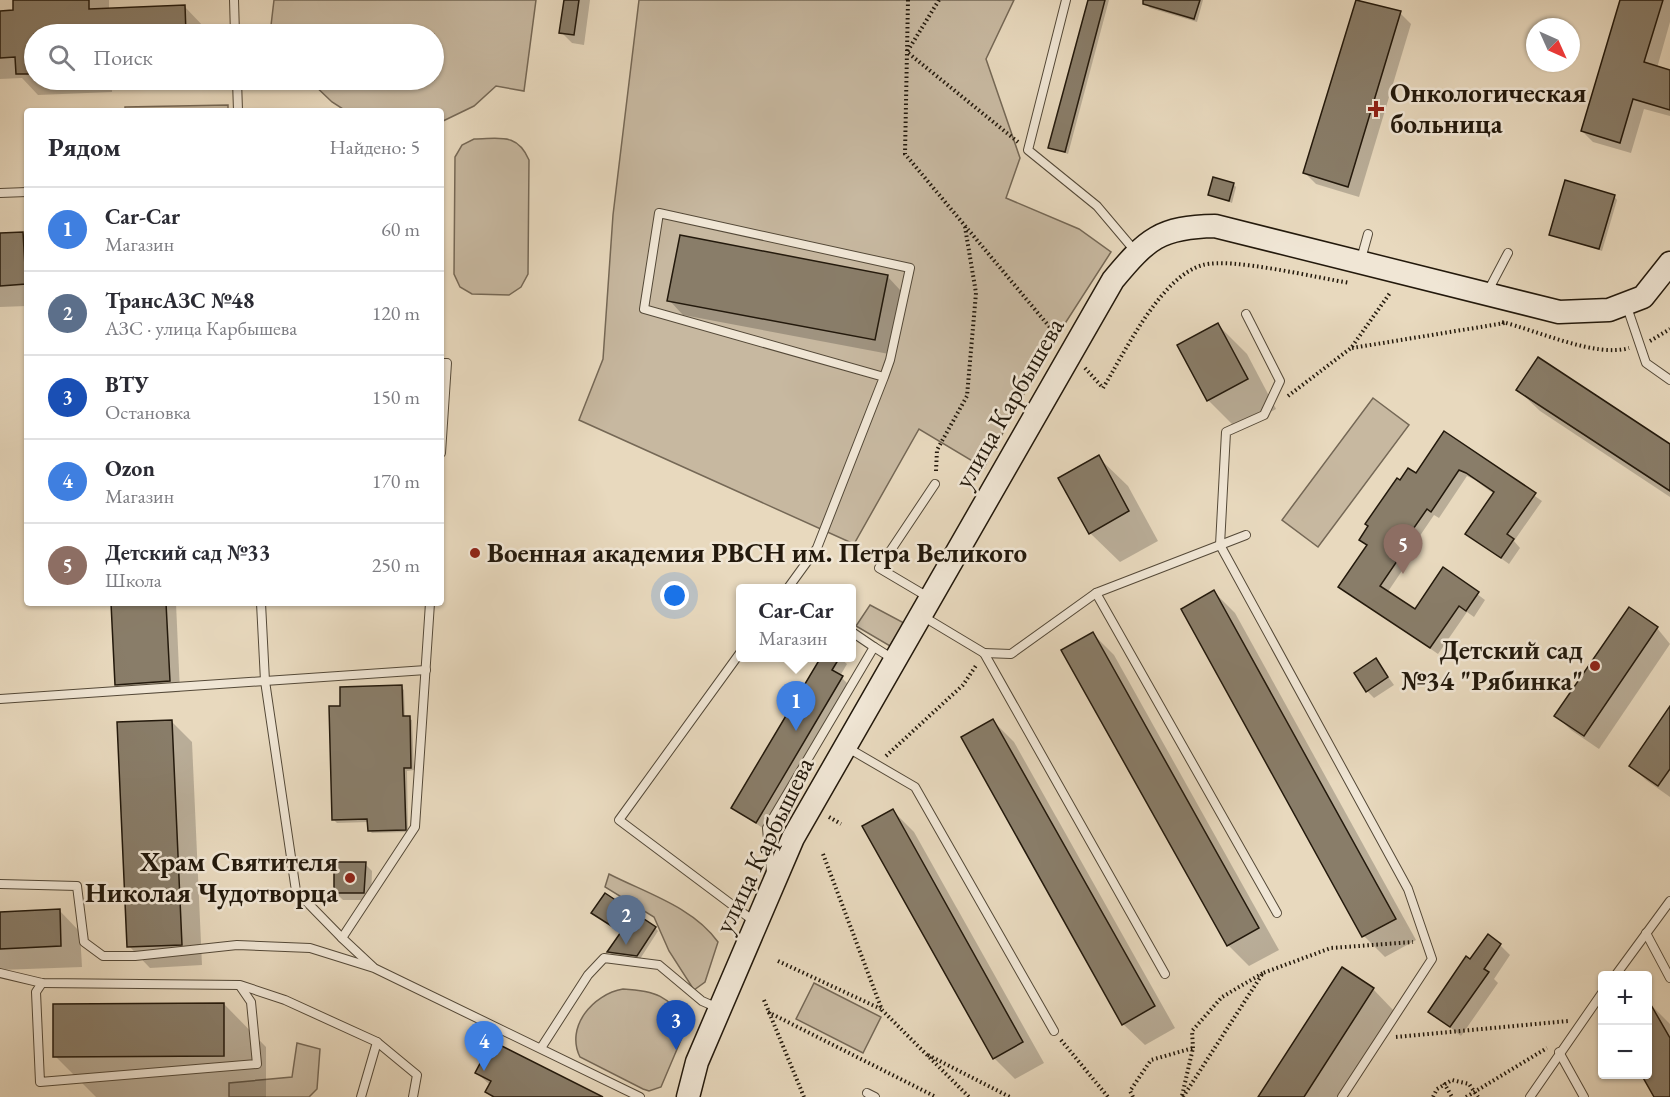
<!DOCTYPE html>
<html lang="ru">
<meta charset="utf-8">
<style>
body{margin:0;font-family:"EB Garamond",serif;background:#f7f7f7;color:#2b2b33}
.controls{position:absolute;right:18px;bottom:18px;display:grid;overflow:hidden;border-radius:6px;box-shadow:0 2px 4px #0004}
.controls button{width:54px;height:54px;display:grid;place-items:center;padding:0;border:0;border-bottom:2px solid #e1e1e2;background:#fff;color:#2b2b33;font:30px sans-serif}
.compass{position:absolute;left:1526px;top:18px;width:54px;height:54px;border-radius:50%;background:#fff;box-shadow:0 2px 4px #0004;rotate:135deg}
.you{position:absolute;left:675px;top:596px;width:21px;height:21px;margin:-15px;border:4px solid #fff;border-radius:50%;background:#1a73e8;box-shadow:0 0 0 9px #1a73e833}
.badge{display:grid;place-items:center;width:39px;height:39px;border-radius:50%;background:#8f2418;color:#fff;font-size:20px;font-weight:700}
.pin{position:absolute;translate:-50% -50px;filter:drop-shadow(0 2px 3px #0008)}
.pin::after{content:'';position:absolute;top:32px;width:21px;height:18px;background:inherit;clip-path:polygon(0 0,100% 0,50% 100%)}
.popup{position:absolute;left:736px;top:584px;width:120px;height:78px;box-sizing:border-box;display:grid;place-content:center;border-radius:6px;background:#fff;filter:drop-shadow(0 2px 4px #0005);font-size:20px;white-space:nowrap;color:#7c7c81}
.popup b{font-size:22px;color:#2b2b33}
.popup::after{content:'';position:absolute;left:50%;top:100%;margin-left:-12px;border:12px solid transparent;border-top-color:#fff}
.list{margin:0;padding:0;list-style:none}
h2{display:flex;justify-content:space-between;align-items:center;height:78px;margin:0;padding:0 24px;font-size:26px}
h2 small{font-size:20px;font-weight:400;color:#7c7c81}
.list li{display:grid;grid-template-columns:39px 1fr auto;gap:18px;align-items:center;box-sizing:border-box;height:84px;padding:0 24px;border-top:2px solid #e1e1e2}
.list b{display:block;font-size:22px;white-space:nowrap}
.list p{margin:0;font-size:20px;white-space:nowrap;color:#7c7c81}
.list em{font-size:20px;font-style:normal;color:#7c7c81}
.icon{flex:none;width:33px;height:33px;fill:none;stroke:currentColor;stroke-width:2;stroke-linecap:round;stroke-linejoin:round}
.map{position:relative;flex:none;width:1670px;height:1097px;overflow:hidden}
.search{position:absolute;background:#fff;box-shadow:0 2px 4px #0004;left:24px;top:24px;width:420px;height:66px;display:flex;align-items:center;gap:15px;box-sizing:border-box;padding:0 21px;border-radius:33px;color:#7c7c81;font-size:22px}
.panel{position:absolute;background:#fff;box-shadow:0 2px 4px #0004;left:24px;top:108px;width:420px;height:498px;border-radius:6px}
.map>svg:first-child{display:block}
.green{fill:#c7b8a0;stroke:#756856;stroke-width:1.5}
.shadow{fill:#0003}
.building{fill:#897d69;stroke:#23190c;stroke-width:1.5}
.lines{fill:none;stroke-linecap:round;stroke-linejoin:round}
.lane-casing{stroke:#544938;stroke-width:10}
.secondary-casing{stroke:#23190c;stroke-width:25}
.path{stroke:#23190c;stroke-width:4;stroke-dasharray:1.5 3;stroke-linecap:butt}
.lane{stroke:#f0e6d5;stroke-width:8}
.secondary{stroke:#f0e6d5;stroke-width:22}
.poi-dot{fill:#8f2418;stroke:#f0e6d5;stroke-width:2}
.labels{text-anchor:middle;stroke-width:5;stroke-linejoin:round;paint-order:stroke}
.poi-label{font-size:27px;font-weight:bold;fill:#23190c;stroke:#f0e6d5;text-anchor:start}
.street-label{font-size:27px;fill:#23190c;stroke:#f0e6d5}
</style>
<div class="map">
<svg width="1670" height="1097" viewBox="0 0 1670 1097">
<rect width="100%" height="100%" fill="#e8d9be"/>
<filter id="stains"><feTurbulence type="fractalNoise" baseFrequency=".00333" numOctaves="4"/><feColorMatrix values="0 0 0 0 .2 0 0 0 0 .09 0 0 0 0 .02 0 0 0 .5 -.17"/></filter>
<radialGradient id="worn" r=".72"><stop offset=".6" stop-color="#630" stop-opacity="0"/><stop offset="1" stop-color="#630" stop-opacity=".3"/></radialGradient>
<g class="green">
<polygon points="274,0 536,0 524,91 496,86 474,106 441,122 441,111 346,111 332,102 309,80 434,80 434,34 270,34"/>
<polygon points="639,0 1014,0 986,59 1020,158 1006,198 1079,229 1111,252 1046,353 984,468 919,429 854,544 579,420 603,359 613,215"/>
<polygon points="228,105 228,111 125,111 125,107"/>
<path d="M474,139C499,139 517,132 529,160L528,274L521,287L509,295L472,294L460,287L454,274L455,157L462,145Z"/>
<polygon points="1373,398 1409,425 1318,547 1282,520"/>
<polygon points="870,605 904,623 890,646 856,626"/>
<path d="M609,874C646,893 693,907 718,942L705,982L694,990L669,951L654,917L605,887Z"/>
<polygon points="814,983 881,1017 863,1053 796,1019"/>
<path d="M623,989C659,991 664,996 689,1021L661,1087L649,1091L643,1089L580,1057C565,1027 593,994 623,989Z"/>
<polygon points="297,1043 320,1049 317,1089 309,1097 229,1097 229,1083 292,1077"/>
</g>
<g class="shadow">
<polygon points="14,0 109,0 109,9 184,6 205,28 206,34 34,34 34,80 112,80 112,92 38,95 22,78 0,79 0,12 15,12"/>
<polygon points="565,0 590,0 584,45 572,43 561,32"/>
<polygon points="1089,0 1109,0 1068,154 1050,147"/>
<polygon points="1149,0 1203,0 1197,22 1150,8 1147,5"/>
<polygon points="1358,0 1400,13 1411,24 1359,197 1316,184 1305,173"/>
<polygon points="1621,0 1670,0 1670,22 1657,68 1670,72 1670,116 1644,109 1631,153 1593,142 1582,131"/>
<polygon points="1233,184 1236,187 1232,203 1210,194"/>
<polygon points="1614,196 1617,200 1602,251 1551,234"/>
<polygon points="23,233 27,238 27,306 0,307 0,234"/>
<polygon points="887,276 901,291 889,354 683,315 669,300"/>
<polygon points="1218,325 1247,354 1276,409 1238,430 1208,400"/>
<polygon points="1518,390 1670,446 1670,497 1540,411"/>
<polygon points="1444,433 1542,501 1514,541 1520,548 1509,564 1467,534 1494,494 1475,480 1467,476 1439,518 1434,515 1411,549 1414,553 1387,593 1415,611 1444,569 1485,600 1474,617 1467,612 1438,654 1340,586 1368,546 1361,539 1400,482 1416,475"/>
<polygon points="1098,457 1128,486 1158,541 1120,562 1090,533"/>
<polygon points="1214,592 1235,613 1416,940 1385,957 1364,936"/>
<polygon points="113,603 176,603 180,692 127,695 116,685"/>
<polygon points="1657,628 1670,644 1599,749 1571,730 1556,716"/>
<polygon points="1093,634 1114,655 1279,950 1249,966 1228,945"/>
<polygon points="822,658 840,658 847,664 840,676 849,685 764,829 733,808"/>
<polygon points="1376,660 1394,685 1374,698 1367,691"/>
<polygon points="401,687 404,690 405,717 412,720 414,770 407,771 408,832 372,833 369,830 369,822 337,823 334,820 342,707"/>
<polygon points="1670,708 1670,797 1646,780 1631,766"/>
<polygon points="171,721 192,742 202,965 150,968 129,946"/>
<polygon points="993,721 1014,742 1175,1028 1145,1045 1123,1024"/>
<polygon points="893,811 914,832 1044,1063 1015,1079 994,1058"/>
<polygon points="365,864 372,871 371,900 343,900 336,893"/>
<polygon points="59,910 80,932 82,967 0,970 0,913"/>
<polygon points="655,928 658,931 640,959 612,955 609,952"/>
<polygon points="1500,945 1510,955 1494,979 1498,983 1461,1036 1430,1011 1471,961"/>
<polygon points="1342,970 1373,989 1394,1011 1339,1097 1260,1097"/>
<polygon points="1648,1002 1670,1024 1670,1097 1656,1097 1648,1074"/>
<polygon points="224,1004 266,1047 266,1097 96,1097 55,1056"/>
<polygon points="477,1073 600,1097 492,1097 487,1092 490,1085"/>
</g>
<g class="building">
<polygon points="13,0 89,0 89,9 185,5 186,34 34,34 34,74 16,74 15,57 0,58 0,11 13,10"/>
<polygon points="564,0 579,0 574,35 559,33"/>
<polygon points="1088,0 1105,0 1065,152 1048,148"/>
<polygon points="1143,0 1200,0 1194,19 1143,4"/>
<polygon points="1356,0 1401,11 1348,187 1303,173"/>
<polygon points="1620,0 1663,0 1644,62 1670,70 1670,110 1633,99 1620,143 1581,131"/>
<polygon points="1213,177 1234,183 1229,201 1208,195"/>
<polygon points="1565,180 1615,195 1599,249 1549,235"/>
<polygon points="23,232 26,284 0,286 0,233"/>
<polygon points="680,235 888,275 875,340 667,301"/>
<polygon points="1218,323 1248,379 1207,401 1177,345"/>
<polygon points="1538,357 1670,444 1670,491 1516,390"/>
<polygon points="1444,431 1536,493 1507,534 1514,539 1501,558 1465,534 1494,492 1466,473 1459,470 1431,512 1427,509 1404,542 1408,545 1380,586 1415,609 1443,567 1479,592 1466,611 1459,606 1430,648 1338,587 1367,545 1359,540 1368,526 1365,524 1397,478 1400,480 1408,468 1416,473"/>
<polygon points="1099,455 1129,511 1089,534 1058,478"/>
<polygon points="1214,590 1396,919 1362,937 1181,609"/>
<polygon points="111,603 166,603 170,681 115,685"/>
<polygon points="1629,607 1658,627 1584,736 1554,716"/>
<polygon points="1093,632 1259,928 1227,946 1061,650"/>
<polygon points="821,657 840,657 832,670 843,676 756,823 731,808"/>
<polygon points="1376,658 1388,677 1366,692 1354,673"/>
<polygon points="402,685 403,716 410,716 411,768 404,768 406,830 368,831 367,819 332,820 329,706 340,706 340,687"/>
<polygon points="1670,706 1670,769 1658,786 1629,766"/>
<polygon points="993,719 1155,1006 1122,1025 961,737"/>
<polygon points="172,720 182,945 127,947 117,722"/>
<polygon points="893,809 1023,1042 993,1059 862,826"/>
<polygon points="334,862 366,862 364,893 334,893"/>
<polygon points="605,893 656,927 637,956 607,952 621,932 591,913"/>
<polygon points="60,909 61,946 0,949 0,912"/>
<polygon points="1488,934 1501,944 1484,969 1489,972 1450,1027 1428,1012 1466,956 1470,959"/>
<polygon points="1342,967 1374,988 1304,1097 1258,1097"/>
<polygon points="1647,998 1670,1038 1670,1097 1654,1097 1641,1074 1647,1074"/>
<polygon points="224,1003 224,1056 53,1057 53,1004"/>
<polygon points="492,1041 603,1097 494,1097 485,1092 491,1081 475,1073"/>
</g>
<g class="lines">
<g class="lane-casing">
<g id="lane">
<polyline points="234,0 235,34"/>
<polyline points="1066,0 1028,150 1097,206 1135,251"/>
<polyline points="237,80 238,111"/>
<polyline points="0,193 27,192"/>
<polyline points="1361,259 1368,234"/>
<polyline points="1488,291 1508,253"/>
<polyline points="1627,307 1646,363 1670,380"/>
<polyline points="1246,314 1280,381 1264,415 1226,432 1220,545 1408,889 1432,959 1342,1097"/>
<polyline points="441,363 447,363 441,453"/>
<polyline points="788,588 817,548 884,377 890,360 910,268 659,213 644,309 884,377"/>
<polyline points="1096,593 1277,913"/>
<polyline points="928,597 879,568 935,484"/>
<polyline points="261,603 265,681 296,891 342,938"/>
<polyline points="924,617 984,653 1165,974"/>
<polyline points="852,632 874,647"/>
<polyline points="740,653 619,820 755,922"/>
<polyline points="984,653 1011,654 1096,593 1246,535"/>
<polyline points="0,699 426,670"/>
<polyline points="848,748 915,787 1054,1031"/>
<polyline points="771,872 767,828 874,647 893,659"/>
<polyline points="0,884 77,886 84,942 103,956 135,956 237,945 310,948 374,968 640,1097"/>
<polyline points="1646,933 1670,978"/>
<polyline points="373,967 342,938 415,827 430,603"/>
<polyline points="0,973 42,983 240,985 285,1000 377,1042 417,1075 413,1097"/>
<polyline points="1615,976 1670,901"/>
<polyline points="42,983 36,992 40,1082 257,1064 251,1002 240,986"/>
<polyline points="541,1048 588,975 604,958 659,965 702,1001 718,1008"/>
<polyline points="1559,1052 1584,1097"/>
<polyline points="867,1093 875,1097"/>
<polyline points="361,1097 377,1042"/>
<polyline points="1530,1097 1602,993"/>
</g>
</g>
<g class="secondary-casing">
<path id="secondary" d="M688,1097L697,1062L793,838L1113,280C1147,239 1160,227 1215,226L1559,312L1609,310L1643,297L1670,263"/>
</g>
<g class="path">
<polyline points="908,0 905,154 1058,337"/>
<polyline points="939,0 907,52 1018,142"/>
<path d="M1502,322C1536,330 1596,358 1629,348"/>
<polyline points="1650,341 1670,329"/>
<polyline points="1352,348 1505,323"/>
<path d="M1085,368L1103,388C1125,352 1161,276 1203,265C1231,257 1318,278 1350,283"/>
<polyline points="1288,396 1351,348 1390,293"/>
<polyline points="936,471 937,450 967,396 976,293 965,227"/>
<polyline points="886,756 963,685 977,664"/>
<polyline points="829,817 841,824"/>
<polyline points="823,854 882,1010 969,1097"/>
<polyline points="778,961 881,1009"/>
<polyline points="764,1000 804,1097"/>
<polyline points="768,1012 936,1097"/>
<polyline points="1396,1037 1568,1021"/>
<polyline points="1061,1040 1108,1097"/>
<polyline points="1193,1048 1192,1031 1222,997 1263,973"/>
<polyline points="928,1055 1010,1097"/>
<polyline points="1444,1083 1452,1097"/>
<polyline points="1133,1097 1130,1091 1151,1060 1193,1048 1182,1096"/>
<polyline points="1183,1097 1263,973 1331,948 1413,942"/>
<polyline points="1433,1097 1437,1089 1452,1080 1469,1084 1478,1097"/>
<polyline points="1466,1097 1547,1048"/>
</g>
<use href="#lane" class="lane"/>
<use href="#secondary" class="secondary"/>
</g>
<g class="poi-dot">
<path d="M1373 100h6v6h6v6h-6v6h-6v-6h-6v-6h6z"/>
<circle cx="475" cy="553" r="6"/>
<circle cx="1595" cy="666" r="6"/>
<circle cx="350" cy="878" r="6"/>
</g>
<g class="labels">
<g class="poi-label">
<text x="1390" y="102">Онкологическая<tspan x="1390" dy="31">больница</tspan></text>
<text x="487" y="562">Военная академия РВСН им. Петра Великого</text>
<text x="1583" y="659" text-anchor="end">Детский сад<tspan x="1583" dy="31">№34 "Рябинка"</tspan></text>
<text x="338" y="871" text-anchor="end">Храм Святителя<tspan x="338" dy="31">Николая Чудотворца</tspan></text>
</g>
<g class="street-label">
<text transform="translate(1009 403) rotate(-60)" y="9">улица Карбышева</text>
<text transform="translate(764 845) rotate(-64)" y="9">улица Карбышева</text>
</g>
</g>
<rect width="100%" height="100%" filter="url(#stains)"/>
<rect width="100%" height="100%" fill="url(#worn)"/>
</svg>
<div class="controls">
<button>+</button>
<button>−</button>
</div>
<svg class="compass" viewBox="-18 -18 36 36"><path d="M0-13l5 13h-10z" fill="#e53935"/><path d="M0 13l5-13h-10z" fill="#7c7c81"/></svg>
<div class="you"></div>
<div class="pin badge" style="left:796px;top:731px;background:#3f7fe0">1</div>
<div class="popup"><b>Car-Car</b>Магазин</div>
<div class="pin badge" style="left:626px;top:945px;background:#5c6f8a">2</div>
<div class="pin badge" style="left:676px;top:1050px;background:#1a4fb4">3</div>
<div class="pin badge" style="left:484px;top:1071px;background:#3f7fe0">4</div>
<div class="pin badge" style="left:1403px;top:574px;background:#8d6e63">5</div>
<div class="search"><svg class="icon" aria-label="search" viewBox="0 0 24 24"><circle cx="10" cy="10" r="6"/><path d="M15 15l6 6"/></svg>Поиск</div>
<section class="panel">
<h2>Рядом<small>Найдено: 5</small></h2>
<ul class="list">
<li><span class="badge" style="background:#3f7fe0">1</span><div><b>Car-Car</b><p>Магазин</p></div><em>60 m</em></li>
<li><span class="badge" style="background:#5c6f8a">2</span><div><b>ТрансАЗС №48</b><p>АЗС · улица Карбышева</p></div><em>120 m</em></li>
<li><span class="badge" style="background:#1a4fb4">3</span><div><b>ВТУ</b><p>Остановка</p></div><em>150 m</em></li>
<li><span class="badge" style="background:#3f7fe0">4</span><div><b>Ozon</b><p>Магазин</p></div><em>170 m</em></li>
<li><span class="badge" style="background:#8d6e63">5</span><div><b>Детский сад №33</b><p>Школа</p></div><em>250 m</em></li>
</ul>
</section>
</div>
